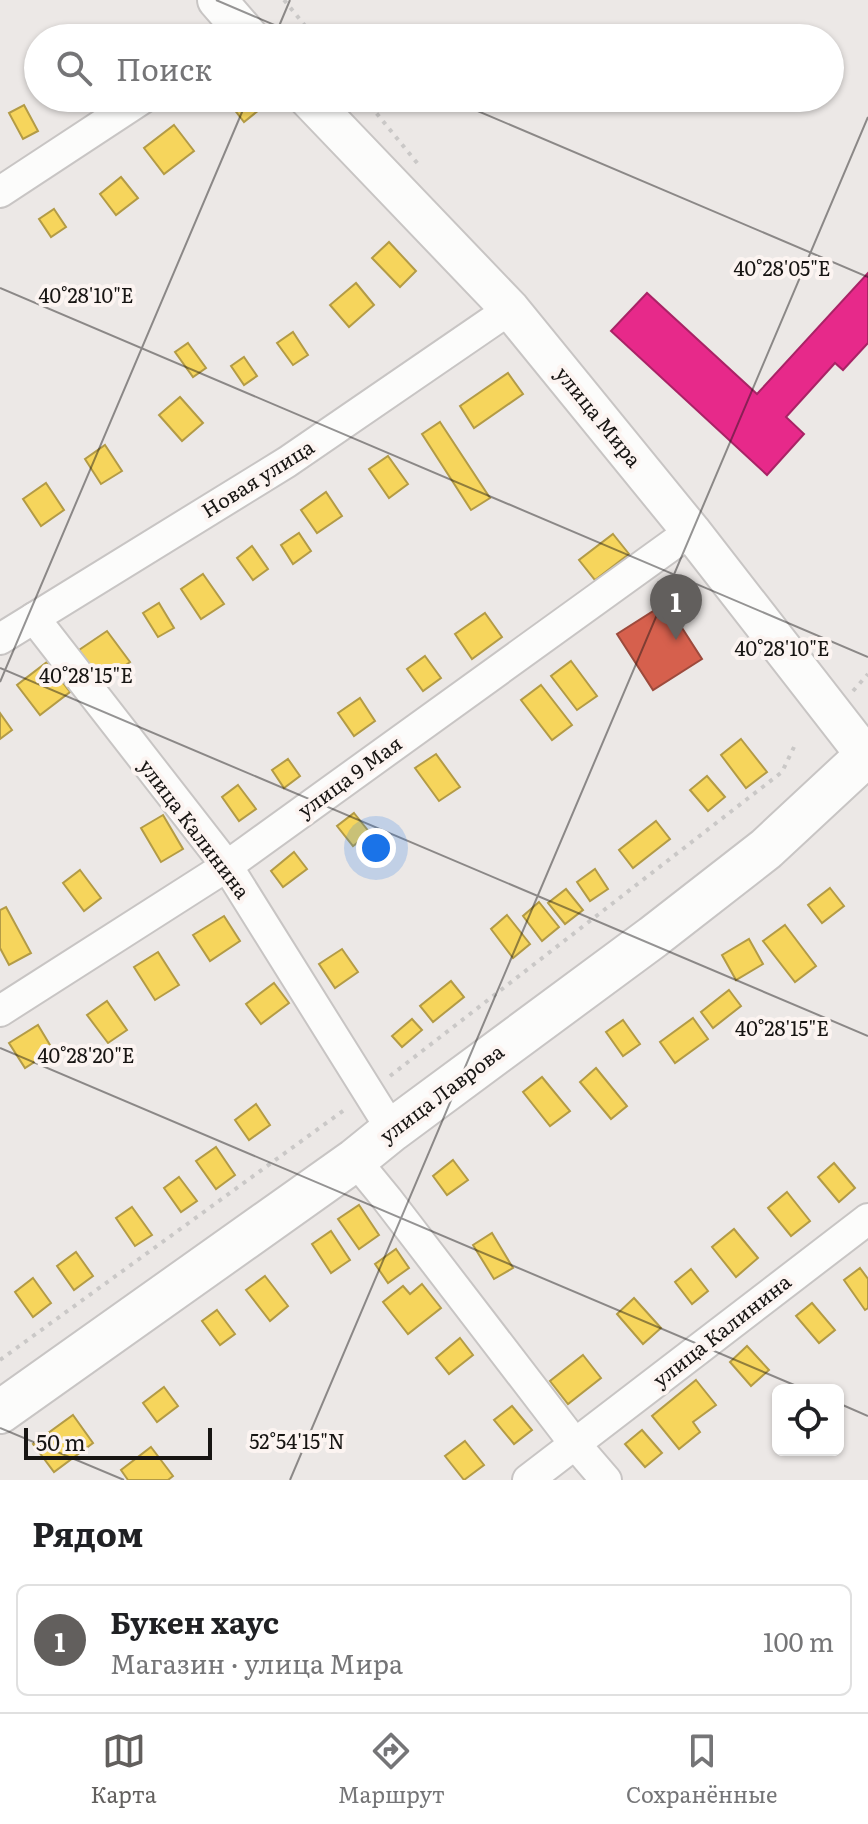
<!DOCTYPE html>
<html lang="ru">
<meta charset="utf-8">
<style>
body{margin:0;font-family:Literata,serif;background:#f6f6f6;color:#202124}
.controls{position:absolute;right:24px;bottom:24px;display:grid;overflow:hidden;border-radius:12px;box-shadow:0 2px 6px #0004}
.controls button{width:72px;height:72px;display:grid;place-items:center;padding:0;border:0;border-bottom:2px solid #e0e0e0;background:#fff;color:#202124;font:40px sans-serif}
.scale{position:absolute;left:24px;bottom:20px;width:188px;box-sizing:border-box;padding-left:8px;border:4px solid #171513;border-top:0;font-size:22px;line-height:28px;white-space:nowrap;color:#171513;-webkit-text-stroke:6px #fcf4f1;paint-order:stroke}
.you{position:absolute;left:376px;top:848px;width:28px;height:28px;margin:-20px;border:6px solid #fff;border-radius:50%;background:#1a73e8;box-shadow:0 0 0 12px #1a73e833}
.badge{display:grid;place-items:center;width:52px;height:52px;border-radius:50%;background:#625f5d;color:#fff;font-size:26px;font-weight:700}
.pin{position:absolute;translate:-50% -66px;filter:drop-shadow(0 2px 4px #0008)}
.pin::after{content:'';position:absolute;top:42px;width:28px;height:24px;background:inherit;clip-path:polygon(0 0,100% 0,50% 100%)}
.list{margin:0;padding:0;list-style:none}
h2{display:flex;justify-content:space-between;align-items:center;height:104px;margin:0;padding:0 32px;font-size:34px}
h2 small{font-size:26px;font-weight:400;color:#757577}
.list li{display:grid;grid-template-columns:52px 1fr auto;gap:24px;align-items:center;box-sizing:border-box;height:112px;margin:0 16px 16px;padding:0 16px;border:2px solid #e0e0e0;border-radius:12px}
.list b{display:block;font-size:30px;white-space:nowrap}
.list p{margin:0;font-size:26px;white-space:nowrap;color:#757577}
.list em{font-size:26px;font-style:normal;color:#757577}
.icon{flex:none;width:44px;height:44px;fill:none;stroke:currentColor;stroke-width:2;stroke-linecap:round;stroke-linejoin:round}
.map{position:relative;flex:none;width:868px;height:1480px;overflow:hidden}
.search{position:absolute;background:#fff;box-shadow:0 2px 6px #0004;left:24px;right:24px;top:24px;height:88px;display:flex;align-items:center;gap:20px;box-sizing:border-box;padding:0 28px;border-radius:44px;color:#757577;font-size:30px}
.sheet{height:232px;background:#fff}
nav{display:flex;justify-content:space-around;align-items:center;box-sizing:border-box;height:112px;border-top:2px solid #e0e0e0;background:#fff;font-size:22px;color:#757577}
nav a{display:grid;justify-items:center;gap:4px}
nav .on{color:#625f5d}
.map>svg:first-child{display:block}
.homes{fill:#f6d55c;stroke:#b39b46;stroke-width:2}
.shops{fill:#d6604d;stroke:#9d4a3c;stroke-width:2}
.health{fill:#e7298a;stroke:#a92366;stroke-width:2}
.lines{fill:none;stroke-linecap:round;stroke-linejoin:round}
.minor-casing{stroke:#c8c5c4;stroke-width:34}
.tertiary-casing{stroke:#c8c5c4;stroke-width:42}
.secondary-casing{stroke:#c8c5c4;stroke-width:46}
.path{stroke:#cac8c7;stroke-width:4;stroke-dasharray:4 6;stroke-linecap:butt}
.minor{stroke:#fcfcfb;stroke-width:30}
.tertiary{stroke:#fcfcfb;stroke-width:38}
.secondary{stroke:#fcfcfb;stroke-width:42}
.ticks{fill:none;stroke:#171513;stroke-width:2;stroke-opacity:0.45}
.labels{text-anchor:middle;stroke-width:8;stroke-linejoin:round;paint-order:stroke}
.street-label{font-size:20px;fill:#171513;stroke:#fcf4f1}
.ticks-label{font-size:20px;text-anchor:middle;fill:#171513;stroke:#fcf4f1;stroke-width:8;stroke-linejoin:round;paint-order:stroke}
</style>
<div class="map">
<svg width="868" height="1480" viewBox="0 0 868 1480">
<rect width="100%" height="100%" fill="#ece8e6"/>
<g class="homes">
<polygon points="230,98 266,98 269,102 244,122 227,100"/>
<polygon points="24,105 38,131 23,139 9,113"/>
<polygon points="174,125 194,151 164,174 144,148"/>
<polygon points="121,177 138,198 116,215 100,194"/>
<polygon points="54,209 66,227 51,237 39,219"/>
<polygon points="389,242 416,271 400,287 372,258"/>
<polygon points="356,283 374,305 349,327 330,305"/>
<polygon points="293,332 308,355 293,365 277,343"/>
<polygon points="188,343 206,368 193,377 175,352"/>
<polygon points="244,357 257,376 244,385 231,366"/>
<polygon points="508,373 523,394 474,428 460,406"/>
<polygon points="180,397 203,423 182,441 159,415"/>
<polygon points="440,422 490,498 471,510 422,434"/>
<polygon points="105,445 122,471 101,484 85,459"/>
<polygon points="388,456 408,484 389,498 369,469"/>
<polygon points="46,483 64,510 41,526 23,499"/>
<polygon points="326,492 342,516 317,533 301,510"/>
<polygon points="299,533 311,551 293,564 281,545"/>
<polygon points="613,534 629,554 595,580 579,560"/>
<polygon points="252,546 268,569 253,580 237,558"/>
<polygon points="203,574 224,604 201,619 181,589"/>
<polygon points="159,603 174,628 158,637 143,613"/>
<polygon points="485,613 502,637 472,659 455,634"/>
<polygon points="107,631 130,662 102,682 79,650"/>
<polygon points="425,656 441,678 423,691 407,669"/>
<polygon points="571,661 597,696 577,710 551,676"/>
<polygon points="47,662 70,692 40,715 17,685"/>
<polygon points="541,685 572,725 552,740 521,700"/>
<polygon points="360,698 375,721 354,736 338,713"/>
<polygon points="0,713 12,730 0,739"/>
<polygon points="741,739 767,772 746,788 721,755"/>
<polygon points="436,754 460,787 439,801 415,768"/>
<polygon points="288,759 300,776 284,788 272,770"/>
<polygon points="707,776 725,797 708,811 690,790"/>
<polygon points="238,785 256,809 239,821 222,797"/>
<polygon points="354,813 370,833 353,846 337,826"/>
<polygon points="163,815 183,849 161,862 141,828"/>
<polygon points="656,821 670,839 633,868 619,850"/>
<polygon points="294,852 307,869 283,887 271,871"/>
<polygon points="595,869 608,889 590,901 577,882"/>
<polygon points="80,870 101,898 84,911 63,883"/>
<polygon points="830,888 844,906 822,923 808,905"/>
<polygon points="566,889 583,910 565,924 548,903"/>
<polygon points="539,902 559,927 542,941 523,916"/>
<polygon points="6,907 31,953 9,965 0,948 0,910"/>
<polygon points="507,915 530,944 513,958 491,929"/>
<polygon points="224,916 240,941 210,961 193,935"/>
<polygon points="785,925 816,966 795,982 763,941"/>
<polygon points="749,939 763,964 736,980 722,955"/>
<polygon points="342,949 358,972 335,988 319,964"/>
<polygon points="158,952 179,985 155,1000 134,967"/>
<polygon points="451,981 464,997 433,1022 420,1006"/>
<polygon points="274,983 289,1003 261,1024 246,1004"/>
<polygon points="729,990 741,1006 713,1028 701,1012"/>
<polygon points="107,1001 127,1030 108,1043 87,1015"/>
<polygon points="693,1018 708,1039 675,1063 660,1042"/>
<polygon points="412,1019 422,1030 402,1047 392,1036"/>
<polygon points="623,1020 640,1044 623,1056 606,1032"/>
<polygon points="38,1025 53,1050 25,1068 9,1043"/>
<polygon points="596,1068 627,1106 611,1119 580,1082"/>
<polygon points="542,1077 570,1111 550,1126 523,1092"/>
<polygon points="256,1104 270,1125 249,1140 235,1120"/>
<polygon points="216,1147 235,1175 216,1189 196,1161"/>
<polygon points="453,1160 468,1180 447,1195 433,1176"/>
<polygon points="834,1163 855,1188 839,1202 818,1177"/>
<polygon points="179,1177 197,1201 181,1212 164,1188"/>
<polygon points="787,1192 810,1221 791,1236 768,1208"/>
<polygon points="359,1205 379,1235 359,1249 338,1219"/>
<polygon points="132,1207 152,1235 135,1246 116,1218"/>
<polygon points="734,1229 758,1258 736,1277 712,1247"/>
<polygon points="331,1231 350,1260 331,1273 312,1244"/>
<polygon points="492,1233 513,1268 494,1279 473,1245"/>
<polygon points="396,1249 409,1268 388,1283 375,1264"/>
<polygon points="76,1252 93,1276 74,1290 57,1266"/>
<polygon points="860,1268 868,1279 868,1308 865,1310 844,1280"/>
<polygon points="691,1269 708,1291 692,1304 675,1282"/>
<polygon points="265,1276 288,1306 270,1321 246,1290"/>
<polygon points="33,1278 51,1303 33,1317 15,1292"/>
<polygon points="422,1284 441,1308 408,1334 383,1302 403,1286 410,1294"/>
<polygon points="634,1298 661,1328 643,1344 617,1314"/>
<polygon points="812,1303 835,1330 819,1343 796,1316"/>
<polygon points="217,1310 235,1334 220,1345 202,1321"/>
<polygon points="460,1338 473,1355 449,1374 436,1358"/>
<polygon points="747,1346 769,1370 751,1386 730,1362"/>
<polygon points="583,1355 601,1378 568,1404 550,1381"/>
<polygon points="696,1380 716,1405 693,1422 700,1432 679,1449 652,1416"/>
<polygon points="164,1387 178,1406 157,1422 143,1403"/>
<polygon points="512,1406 532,1430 514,1444 494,1420"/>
<polygon points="73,1415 93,1443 54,1472 33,1444"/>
<polygon points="642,1430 662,1453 645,1467 625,1444"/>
<polygon points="465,1441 484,1465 464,1480 445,1456"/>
<polygon points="151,1447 173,1476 168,1480 128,1480 121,1470"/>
</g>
<polygon class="shops" points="666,603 702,659 653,690 617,634"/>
<polygon class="health" points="868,273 868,343 843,370 835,363 786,417 804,434 767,475 611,331 647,293 757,394"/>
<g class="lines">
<g class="minor-casing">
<g id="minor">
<polyline points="0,192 143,98"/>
<polyline points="34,618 227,866 392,1130"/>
<polyline points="0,639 287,462 510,309"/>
<polyline points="0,1011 227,866 691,531"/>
<polyline points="355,1160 387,1199 575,1444 606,1480"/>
<polyline points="528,1480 868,1219"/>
</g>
</g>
<g class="tertiary-casing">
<g id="tertiary">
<polyline points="217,0 250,38"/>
<polyline points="308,98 510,309 691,531 866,756"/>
</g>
</g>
<g class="secondary-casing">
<polyline id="secondary" points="0,1412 355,1160 392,1130 653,937 766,849 868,754"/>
</g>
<g class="path">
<polyline points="284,0 315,38"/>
<polyline points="364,98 418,164"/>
<polyline points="853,691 868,674"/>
<polyline points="390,1076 782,772 794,747"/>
<polyline points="0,1360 347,1108"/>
</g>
<use href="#minor" class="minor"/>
<use href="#tertiary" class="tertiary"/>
<use href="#secondary" class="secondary"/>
</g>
<path class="ticks" d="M216,0L305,38M274,38L290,0M447,98L868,277M0,288L868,657M0,668L868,1036M0,682L248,98M0,1048L806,1390M838,1403L868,1416M0,1428L124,1480M290,1480L868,117"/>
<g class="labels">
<g class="street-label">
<text transform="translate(598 417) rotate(51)" y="7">улица Мира</text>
<text transform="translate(258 479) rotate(-32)" y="7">Новая улица</text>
<text transform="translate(350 777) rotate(-36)" y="7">улица 9 Мая</text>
<text transform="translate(194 829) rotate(53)" y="7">улица Калинина</text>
<text transform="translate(442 1094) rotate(-37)" y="7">улица Лаврова</text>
<text transform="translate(722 1331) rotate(-38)" y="7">улица Калинина</text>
</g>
</g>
<g class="ticks-label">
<text x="782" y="276">40°28'05"E</text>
<text x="86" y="303">40°28'10"E</text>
<text x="782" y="656">40°28'10"E</text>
<text x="86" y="683">40°28'15"E</text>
<text x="782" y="1036">40°28'15"E</text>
<text x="86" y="1063">40°28'20"E</text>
<text x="297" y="1449">52°54'15"N</text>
</g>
</svg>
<div class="controls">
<button><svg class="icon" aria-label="locate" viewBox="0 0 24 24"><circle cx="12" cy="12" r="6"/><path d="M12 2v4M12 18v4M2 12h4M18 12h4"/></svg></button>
</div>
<div class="scale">50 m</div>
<div class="you"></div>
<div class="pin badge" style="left:676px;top:640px">1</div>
<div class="search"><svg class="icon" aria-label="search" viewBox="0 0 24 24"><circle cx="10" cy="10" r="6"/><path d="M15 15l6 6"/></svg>Поиск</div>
</div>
<section class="sheet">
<h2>Рядом<small></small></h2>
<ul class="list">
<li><span class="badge">1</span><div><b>Букен хаус</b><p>Магазин · улица Мира</p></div><em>100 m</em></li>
</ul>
</section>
<nav>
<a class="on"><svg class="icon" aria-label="map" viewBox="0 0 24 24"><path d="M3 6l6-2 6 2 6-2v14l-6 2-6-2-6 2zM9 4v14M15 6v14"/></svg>Карта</a>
<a><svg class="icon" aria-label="directions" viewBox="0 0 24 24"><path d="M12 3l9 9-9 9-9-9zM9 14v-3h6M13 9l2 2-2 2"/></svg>Маршрут</a>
<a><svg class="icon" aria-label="saved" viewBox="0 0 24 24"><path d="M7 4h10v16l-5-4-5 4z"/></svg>Сохранённые</a>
</nav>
